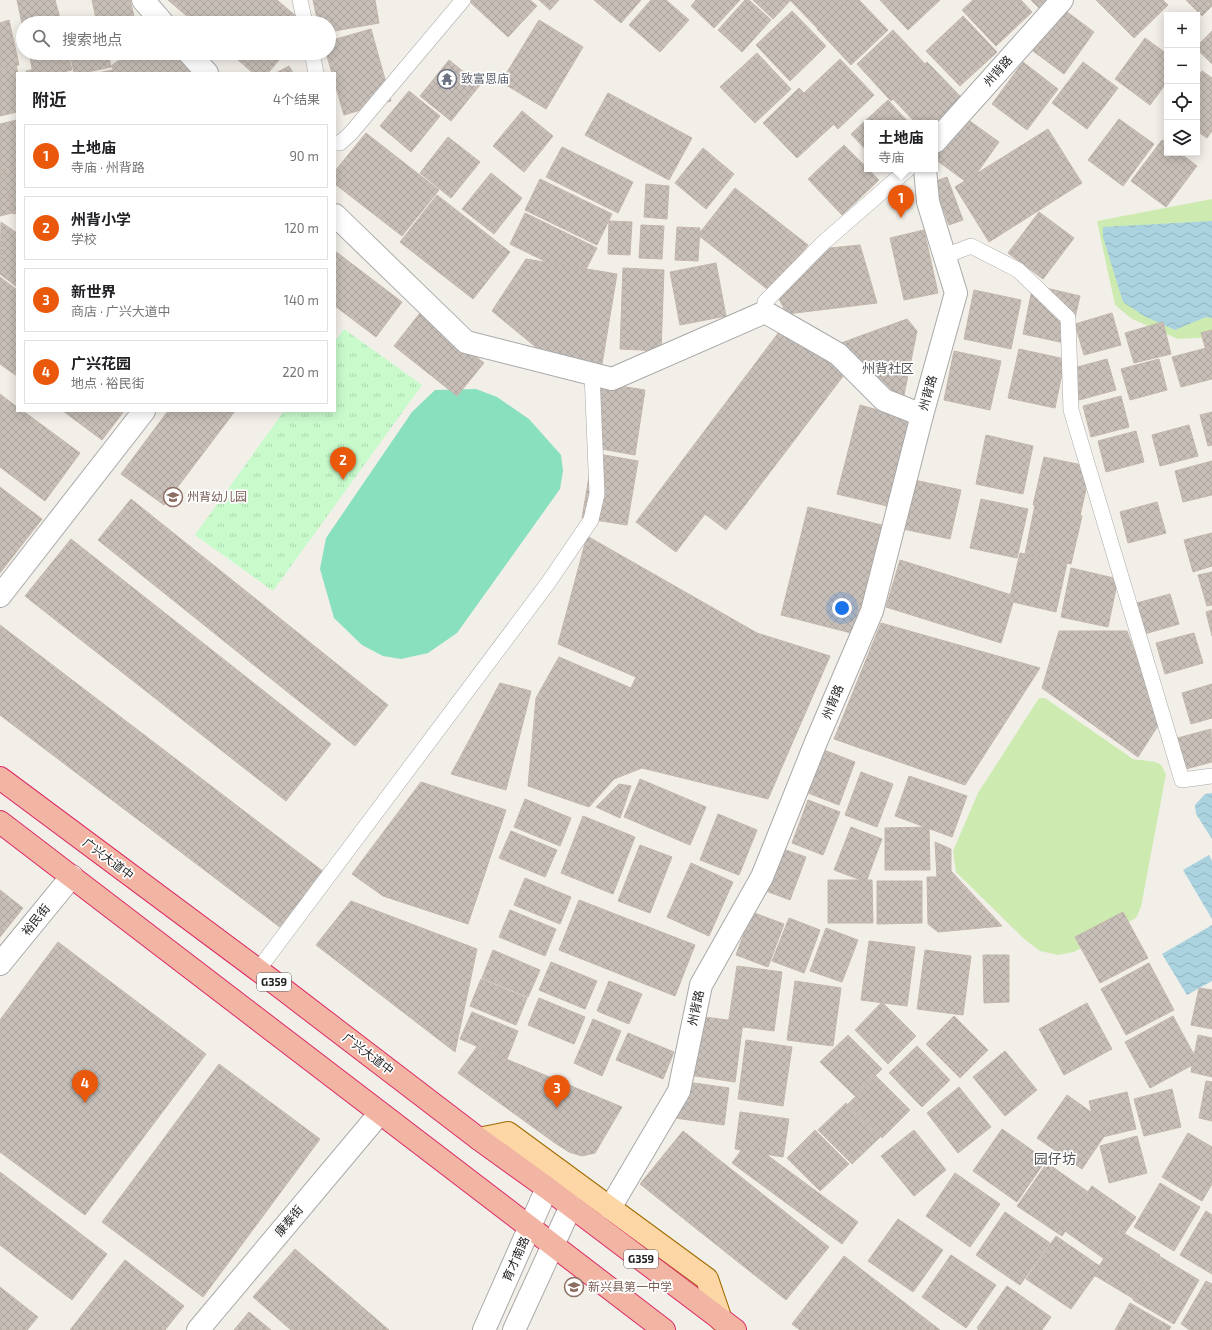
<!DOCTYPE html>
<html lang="zh">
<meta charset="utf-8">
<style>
body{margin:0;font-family:"Exo 2","Noto Sans SC",sans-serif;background:#f6f6f6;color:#202124}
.controls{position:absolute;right:12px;top:12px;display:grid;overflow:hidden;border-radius:0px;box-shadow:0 2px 10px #0003}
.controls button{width:36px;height:36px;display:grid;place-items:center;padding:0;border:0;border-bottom:1px solid #e0e0e0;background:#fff;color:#202124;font:20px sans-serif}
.you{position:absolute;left:842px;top:608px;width:14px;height:14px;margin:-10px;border:3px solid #fff;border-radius:50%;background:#1a73e8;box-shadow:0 0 0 6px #1a73e833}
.badge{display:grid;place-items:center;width:26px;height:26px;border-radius:50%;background:#ea580c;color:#fff;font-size:13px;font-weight:700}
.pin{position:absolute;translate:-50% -33px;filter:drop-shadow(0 1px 2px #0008)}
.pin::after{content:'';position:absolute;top:21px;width:14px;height:12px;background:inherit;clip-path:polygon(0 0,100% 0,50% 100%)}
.popup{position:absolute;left:864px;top:120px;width:74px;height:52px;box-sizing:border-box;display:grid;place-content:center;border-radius:0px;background:#fff;filter:drop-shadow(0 1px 3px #0005);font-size:13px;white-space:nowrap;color:#757577}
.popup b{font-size:15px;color:#202124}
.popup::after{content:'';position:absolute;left:50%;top:100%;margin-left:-8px;border:8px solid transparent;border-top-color:#fff}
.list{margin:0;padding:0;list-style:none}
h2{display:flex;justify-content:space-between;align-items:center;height:52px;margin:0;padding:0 16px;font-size:17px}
h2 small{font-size:13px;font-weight:400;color:#757577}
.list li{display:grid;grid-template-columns:26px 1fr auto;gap:12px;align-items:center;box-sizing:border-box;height:64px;margin:0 8px 8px;padding:0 8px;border:1px solid #e0e0e0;border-radius:0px}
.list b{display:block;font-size:15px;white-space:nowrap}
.list p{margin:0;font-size:13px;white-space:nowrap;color:#757577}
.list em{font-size:13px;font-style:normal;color:#757577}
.icon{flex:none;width:22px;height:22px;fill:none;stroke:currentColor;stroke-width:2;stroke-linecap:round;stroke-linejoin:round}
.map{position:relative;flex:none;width:1212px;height:1330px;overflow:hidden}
.search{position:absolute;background:#fff;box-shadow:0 2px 10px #0003;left:16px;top:16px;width:320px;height:44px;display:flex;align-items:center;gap:10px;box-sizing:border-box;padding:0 14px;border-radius:22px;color:#757577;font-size:15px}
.panel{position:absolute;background:#fff;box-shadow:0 2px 10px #0003;left:16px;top:72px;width:320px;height:340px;border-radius:0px}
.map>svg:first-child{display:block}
.grass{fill:#cdebb0}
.park{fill:url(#park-tufts)}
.pitch{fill:#88e0be}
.water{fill:url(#water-waves)}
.building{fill:url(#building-cross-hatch);stroke:#c4b6ab}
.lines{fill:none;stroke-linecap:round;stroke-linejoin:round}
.service-casing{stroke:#a9a9a9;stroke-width:16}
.minor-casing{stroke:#a9a9a9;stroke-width:24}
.tertiary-casing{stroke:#a9a9a9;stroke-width:24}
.primary-casing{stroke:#a06b00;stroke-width:24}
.trunk-casing{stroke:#dc2a67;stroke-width:24}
.service{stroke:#fff;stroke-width:15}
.minor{stroke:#fff;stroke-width:22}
.tertiary{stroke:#fff;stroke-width:22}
.primary{stroke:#fcd6a4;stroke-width:22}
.trunk{stroke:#f2b4a3;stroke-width:22}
.labels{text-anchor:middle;stroke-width:3.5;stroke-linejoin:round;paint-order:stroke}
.shield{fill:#fff;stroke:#646464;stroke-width:1}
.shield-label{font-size:11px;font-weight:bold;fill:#222}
.street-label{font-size:12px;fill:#222;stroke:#fff}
.worship-label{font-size:12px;fill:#5b616d;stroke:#fff;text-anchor:start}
.education-label{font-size:12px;fill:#785e54;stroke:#fff;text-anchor:start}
.neighbourhood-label{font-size:13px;fill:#555;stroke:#fff}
.quarter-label{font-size:14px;fill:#555;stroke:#fff}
</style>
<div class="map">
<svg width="1212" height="1330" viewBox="0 0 1212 1330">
<defs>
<pattern id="park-tufts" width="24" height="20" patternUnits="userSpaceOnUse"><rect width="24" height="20" fill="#c8facc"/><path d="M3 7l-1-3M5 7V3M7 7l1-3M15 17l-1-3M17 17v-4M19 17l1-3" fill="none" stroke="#acd6af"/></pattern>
<pattern id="water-waves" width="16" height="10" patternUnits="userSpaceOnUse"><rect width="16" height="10" fill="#aad3df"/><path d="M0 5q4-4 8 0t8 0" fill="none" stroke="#92b5bf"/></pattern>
<pattern id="building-cross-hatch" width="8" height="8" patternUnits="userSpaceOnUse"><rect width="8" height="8" fill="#c7bfb8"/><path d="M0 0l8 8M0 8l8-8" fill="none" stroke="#aba49e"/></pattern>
</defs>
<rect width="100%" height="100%" fill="#f2efe9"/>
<g class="grass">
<polygon points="1212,199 1212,337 1178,339 1132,319 1115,305 1097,221"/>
<path d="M1039,698H1045L1133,759C1140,761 1156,760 1161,765C1163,767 1164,772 1166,774L1141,907L1136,918L1074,952L1058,955L1040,951L1023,938L956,872L953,851L978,793Z"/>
</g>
<polygon class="park" points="344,329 422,385 273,591 195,535 284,411 335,411 335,341"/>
<polygon class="pitch" points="476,389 497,397 529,419 561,455 563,471 560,489 457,633 428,653 401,659 383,656 362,645 334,618 320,569 326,538 412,412 435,390"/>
<g class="water">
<polygon points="1212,221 1212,318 1206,317 1175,330 1144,316 1123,302 1103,237 1103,227"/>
<polygon points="1212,793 1212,839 1196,814 1195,805 1205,794"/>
<polygon points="1209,855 1212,861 1212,919 1183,870"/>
<polygon points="1212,925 1212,981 1187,995 1162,954"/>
</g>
<g class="building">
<polygon points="17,0 55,0 61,22 23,23 23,28"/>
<polygon points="92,0 130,0 134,16 97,23"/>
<polygon points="168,0 277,0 304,23 195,23"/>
<polygon points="313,0 375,0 379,23 329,32 329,23 318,23"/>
<polygon points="471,0 530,0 537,6 508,37 470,2"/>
<polygon points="539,0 559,0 550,10"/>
<polygon points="594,0 641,0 621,23"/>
<polygon points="651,0 666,0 689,20 660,52 629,25"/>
<polygon points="696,0 740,0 714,28 691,6"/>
<polygon points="745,0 749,0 771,20 742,52 718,30"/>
<polygon points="753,0 791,0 773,19"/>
<polygon points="790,0 859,0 823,34"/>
<polygon points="847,0 859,0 888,30 851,65 817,29"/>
<polygon points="880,0 940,0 908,30"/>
<polygon points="973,0 1021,0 1032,12 996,46 962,10"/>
<polygon points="1031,0 1050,0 1040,9"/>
<polygon points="1096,0 1163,0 1168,5 1134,38"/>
<polygon points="1186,0 1212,0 1212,6 1202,16"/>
<polygon points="1059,6 1094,32 1064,74 1029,48"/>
<polygon points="792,11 826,46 790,81 756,45"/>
<polygon points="963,16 997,52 960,86 926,51"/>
<polygon points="9,20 19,65 0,69 0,23"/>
<polygon points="539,20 583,47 546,109 501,82"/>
<polygon points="371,29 391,101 344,115 335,84 335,73 332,73 326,53 329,53 329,41"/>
<polygon points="893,30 927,66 891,101 857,64"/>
<polygon points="1212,31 1212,64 1197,49 1197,46"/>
<polygon points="1145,38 1167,54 1167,82 1150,105 1115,79"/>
<polygon points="29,53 68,53 72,70 59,73 33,73"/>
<polygon points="70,53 108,53 111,67 83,73 74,73"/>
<polygon points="129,53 178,53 193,73 116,73 111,66"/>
<polygon points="230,53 285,53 268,73 253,73"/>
<polygon points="757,53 791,89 755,123 720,87"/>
<polygon points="840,59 874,95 838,129 804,93"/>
<polygon points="449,60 480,85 451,121 420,96"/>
<polygon points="927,62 962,98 935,123 916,123 891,97"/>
<polygon points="1023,62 1058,89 1027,130 992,104"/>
<polygon points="1083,62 1118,88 1087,129 1052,103"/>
<polygon points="63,63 65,73 27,73 26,71"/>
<polygon points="16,66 18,73 17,112 0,116 0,70"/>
<polygon points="289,66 293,73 276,73"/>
<polygon points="117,69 118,73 98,73"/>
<polygon points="1202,71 1212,78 1212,131 1207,138 1197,131 1197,78"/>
<polygon points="799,88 834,124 797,158 763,123"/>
<polygon points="409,91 440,116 411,152 380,126"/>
<polygon points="608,93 692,138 669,180 585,135"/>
<polygon points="888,100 909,123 867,123 867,151 851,134"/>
<polygon points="522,111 553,136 524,172 493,146"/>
<polygon points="964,117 999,142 969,184 935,159 935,156"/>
<polygon points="1119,119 1154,144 1123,186 1088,160"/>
<polygon points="17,120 17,166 0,170 0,124"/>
<polygon points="1048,129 1082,183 989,242 955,187"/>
<polygon points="366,133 439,190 402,236 335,184 335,171"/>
<polygon points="448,137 480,162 451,198 420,173"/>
<polygon points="1162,140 1167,143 1167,153 1180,153 1197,166 1166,207 1131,181"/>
<polygon points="844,145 879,180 842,215 808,179"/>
<polygon points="562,147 633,182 618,213 546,177"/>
<polygon points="703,148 734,174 706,209 675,183"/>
<polygon points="17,167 17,213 13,214 3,170"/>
<polygon points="3,169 12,213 0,216 0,170"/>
<polygon points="491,173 522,198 494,234 462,209"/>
<polygon points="947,177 963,220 949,225 933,182"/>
<polygon points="540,179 612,214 597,245 525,210"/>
<polygon points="646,184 669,186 667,219 644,217"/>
<polygon points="735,188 808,245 771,292 698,235"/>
<polygon points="437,195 510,252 473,299 400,242"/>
<polygon points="1039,212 1074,238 1043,279 1008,253"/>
<polygon points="525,213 597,248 581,279 510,244"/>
<polygon points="609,221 632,222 630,255 608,254"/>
<polygon points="1,222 17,233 17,287 0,274"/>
<polygon points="641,225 664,226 662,259 639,258"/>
<polygon points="677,227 700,228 698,261 675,260"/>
<polygon points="924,230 938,293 904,300 890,238"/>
<polygon points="860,245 877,303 787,314 779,299 830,248"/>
<polygon points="335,251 402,302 376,337 335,306"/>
<polygon points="526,259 617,274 602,364 543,353 492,311"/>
<polygon points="716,263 726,316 680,325 670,272"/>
<polygon points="623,268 664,270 661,351 620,349"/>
<polygon points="0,277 17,290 17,376 0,364"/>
<polygon points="1033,285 1080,296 1069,344 1023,334"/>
<polygon points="974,290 1021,300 1011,349 964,339"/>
<polygon points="420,313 484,363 457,396 394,346"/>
<polygon points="1112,313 1121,345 1084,355 1075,324"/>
<polygon points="907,319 917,331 903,400 841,343"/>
<polygon points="1163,322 1171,354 1134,363 1125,333"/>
<polygon points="785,324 847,371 726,530 705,514 676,552 636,522"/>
<polygon points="1212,330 1212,363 1210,364 1201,333"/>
<polygon points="1210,347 1212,354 1212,379 1181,387 1172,357"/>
<polygon points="1019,349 1065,359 1055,408 1008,398"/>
<polygon points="954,351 1001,361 990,410 944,400"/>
<polygon points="1107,359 1116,390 1079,400 1070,369"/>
<polygon points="1159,359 1167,390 1130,400 1121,369"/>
<polygon points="601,383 645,390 635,455 590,447"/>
<polygon points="0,394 17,407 17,411 23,411 80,453 45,501 0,467"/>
<polygon points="1121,396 1129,427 1091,437 1083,406"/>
<polygon points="860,405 910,419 887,506 837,494"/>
<polygon points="63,411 124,411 102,440"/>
<polygon points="168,411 235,411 164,505 121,474"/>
<polygon points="1212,412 1212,445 1208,446 1200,415"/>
<polygon points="1189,425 1198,456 1160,466 1152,435"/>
<polygon points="1136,431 1144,462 1106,472 1098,441"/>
<polygon points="986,435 1033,446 1023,494 976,484"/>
<polygon points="593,453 638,461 627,525 582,518"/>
<polygon points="1044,457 1091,467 1080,516 1033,505"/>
<polygon points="1212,461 1212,495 1183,502 1175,471"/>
<polygon points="914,480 961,490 950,539 903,529"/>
<polygon points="0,487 42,519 0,573"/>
<polygon points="131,499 388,705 355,746 98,540"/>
<polygon points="981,499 1028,509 1017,558 970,548"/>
<polygon points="1157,502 1166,533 1128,543 1120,512"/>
<polygon points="1035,505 1082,516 1071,564 1025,554"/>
<polygon points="808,507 882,525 855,634 781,615"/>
<polygon points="1212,533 1212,566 1193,572 1184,540"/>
<polygon points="587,536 757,633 830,656 768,799 642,768 614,779 589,807 528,786 536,698 559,657 631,688 636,677 558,644"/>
<polygon points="71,539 331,744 286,801 25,596"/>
<polygon points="1020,553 1067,563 1056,612 1009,601"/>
<polygon points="900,560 1015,596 1001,643 886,607"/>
<polygon points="1071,568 1118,579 1108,627 1061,617"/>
<polygon points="1212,572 1212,605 1207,606 1198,575"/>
<polygon points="1170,594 1179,624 1141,635 1133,604"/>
<polygon points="1212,610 1212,636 1206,612"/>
<polygon points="881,623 1040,668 965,785 834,739"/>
<polygon points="0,625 324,872 281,928 0,715"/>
<polygon points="1059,631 1127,631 1161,721 1138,757 1042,688"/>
<polygon points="1194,633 1203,663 1165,674 1156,643"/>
<polygon points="500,683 531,691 506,790 451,774"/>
<polygon points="1212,684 1212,718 1191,724 1182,693"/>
<polygon points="1211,729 1212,762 1182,770 1174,739"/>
<polygon points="824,750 855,762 839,805 808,793"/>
<polygon points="861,772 893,784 877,827 845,815"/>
<polygon points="909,776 967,796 952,837 895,816"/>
<polygon points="640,779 706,807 690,845 624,817"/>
<polygon points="421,782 506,810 468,924 383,896 352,874"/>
<polygon points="619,784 631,786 620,818 596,807"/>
<polygon points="525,799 571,818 560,846 514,827"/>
<polygon points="808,800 840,812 823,855 792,843"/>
<polygon points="718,814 757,830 739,875 700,860"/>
<polygon points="583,816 635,837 613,894 561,873"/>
<polygon points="851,827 882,839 866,882 834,870"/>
<polygon points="929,827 930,870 885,870 885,828"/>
<polygon points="511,831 557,850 545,877 499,858"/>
<polygon points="935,842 951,849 951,871 1002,926 938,932 928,924 927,877 937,877"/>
<polygon points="640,845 672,857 650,913 618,901"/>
<polygon points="774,846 806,857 790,900 758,888"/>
<polygon points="691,863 733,882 709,936 667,917"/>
<polygon points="525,878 571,897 560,924 514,905"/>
<polygon points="828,880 872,880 873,923 828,923"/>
<polygon points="877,881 922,881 922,923 877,924"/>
<polygon points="0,890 23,908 0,937"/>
<polygon points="579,900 695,945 675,996 559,950"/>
<polygon points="351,901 477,949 455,1052 316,945"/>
<polygon points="510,910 556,929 545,956 499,937"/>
<polygon points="752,912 784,924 768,967 736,955"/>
<polygon points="1123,912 1148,958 1100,983 1075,937"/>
<polygon points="789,918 820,930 804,973 772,961"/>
<polygon points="826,928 858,940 842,982 810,971"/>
<polygon points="869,941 915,947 907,1006 861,1000"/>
<polygon points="58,942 206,1054 85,1215 0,1152 0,1020"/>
<polygon points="493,950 540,970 528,997 482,978"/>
<polygon points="925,950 971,956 963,1015 917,1009"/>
<polygon points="983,955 1009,955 1009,1002 984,1003"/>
<polygon points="551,962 597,981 585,1009 539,990"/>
<polygon points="1149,963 1174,1010 1126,1035 1101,989"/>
<polygon points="737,966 782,972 774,1031 728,1025"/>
<polygon points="481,979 527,998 516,1025 470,1006"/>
<polygon points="609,981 642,994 629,1024 597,1011"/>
<polygon points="795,981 841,988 833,1046 787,1040"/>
<polygon points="1199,988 1212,990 1212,1029 1191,1025"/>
<polygon points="539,998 585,1017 574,1044 528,1025"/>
<polygon points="882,1002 916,1036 888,1064 855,1030"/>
<polygon points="1087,1003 1112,1049 1064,1075 1039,1029"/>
<polygon points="472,1012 518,1031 507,1059 460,1039"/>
<polygon points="697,1016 743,1022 735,1082 689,1075"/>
<polygon points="954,1016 988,1050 960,1078 926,1044"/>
<polygon points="1173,1016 1198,1062 1150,1088 1125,1042"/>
<polygon points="593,1019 621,1031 602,1076 574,1063"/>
<polygon points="628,1033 674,1052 663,1079 616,1060"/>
<polygon points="848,1035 882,1069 855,1096 820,1062"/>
<polygon points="1198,1035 1212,1038 1212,1077 1191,1072"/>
<polygon points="746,1040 792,1047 783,1106 738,1099"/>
<polygon points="917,1046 950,1080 922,1107 889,1073"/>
<polygon points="477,1047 622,1107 595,1153 582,1156 569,1152 555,1143 458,1073"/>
<polygon points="1005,1051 1037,1090 1005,1116 973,1077"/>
<polygon points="219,1064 320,1139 203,1297 102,1222"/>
<polygon points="876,1076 910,1110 882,1138 848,1104"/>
<polygon points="680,1081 729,1088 724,1125 675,1118"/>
<polygon points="1206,1081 1212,1082 1212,1121 1199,1118"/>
<polygon points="959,1087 991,1127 958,1153 927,1113"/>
<polygon points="1172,1089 1181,1127 1144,1136 1134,1099"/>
<polygon points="1127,1092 1136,1129 1098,1138 1089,1101"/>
<polygon points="1067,1095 1111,1126 1082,1169 1037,1138"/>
<polygon points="846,1103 880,1137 852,1164 818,1130"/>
<polygon points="740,1112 789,1119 783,1157 735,1149"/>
<polygon points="1002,1129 1046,1160 1017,1202 973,1171"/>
<polygon points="815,1130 849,1164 820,1191 787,1158"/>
<polygon points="914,1130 946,1170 914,1196 881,1156"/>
<polygon points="683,1131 829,1247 786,1300 640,1184"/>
<polygon points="1188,1133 1212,1147 1212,1184 1202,1201 1162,1177"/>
<polygon points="1137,1136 1147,1173 1109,1183 1100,1146"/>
<polygon points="748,1141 858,1222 842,1244 732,1163"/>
<polygon points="1047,1163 1091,1194 1062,1236 1017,1206"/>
<polygon points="0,1172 107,1254 72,1300 0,1245"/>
<polygon points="955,1173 1000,1204 970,1247 926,1216"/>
<polygon points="1160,1183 1200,1207 1174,1251 1134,1227"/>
<polygon points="1092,1186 1136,1217 1106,1260 1062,1229"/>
<polygon points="1206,1211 1212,1215 1212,1274 1180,1255"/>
<polygon points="1005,1212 1050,1243 1020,1285 976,1255"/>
<polygon points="898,1219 943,1250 913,1292 868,1261"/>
<polygon points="1120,1231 1160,1255 1134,1299 1094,1275"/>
<polygon points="1056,1236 1101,1267 1071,1309 1026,1279"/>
<polygon points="295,1249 389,1330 291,1330 253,1297"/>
<polygon points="951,1255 996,1285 966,1328 922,1297"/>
<polygon points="844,1256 940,1330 800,1330 792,1324"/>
<polygon points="1159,1256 1199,1280 1174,1324 1133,1300"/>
<polygon points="125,1260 184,1306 165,1330 70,1330"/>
<polygon points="1206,1281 1212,1284 1212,1330 1190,1330 1181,1324"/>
<polygon points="1007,1286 1051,1317 1042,1330 979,1330 977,1328"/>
<polygon points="0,1287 38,1317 27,1330 0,1330"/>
<polygon points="1130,1303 1171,1327 1169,1330 1115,1330"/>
<polygon points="249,1312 271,1330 234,1330"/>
</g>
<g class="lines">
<g class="service-casing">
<g id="service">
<polyline points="300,0 305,23"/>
<polyline points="312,53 316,73"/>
<polyline points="335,143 340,143 351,133 463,0"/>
<polyline points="945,256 971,246 1018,270 1068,318 1071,410 1182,780 1212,776"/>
<polyline points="765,312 765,302 823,243 908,169"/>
<polyline points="258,970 548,583 591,520 597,494 592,373"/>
</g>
</g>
<g class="minor-casing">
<g id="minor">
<polyline points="143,0 163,23"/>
<polyline points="189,53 207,73"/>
<polyline points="935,142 1062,0"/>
<polyline points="335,215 466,342 612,379 765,312 838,354 884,400 922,415"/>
<polyline points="0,596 144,411"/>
<polyline points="0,964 72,876"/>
<polyline points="610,1208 679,1091 701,985 762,877 816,742 872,611 922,415 956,293 928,202 925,169"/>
<polyline points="198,1330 380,1113"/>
</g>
</g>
<g class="tertiary-casing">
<g id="tertiary">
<polyline points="484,1330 547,1188"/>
<polyline points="514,1330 571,1206"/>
</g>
</g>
<g class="primary-casing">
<polyline id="primary" points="479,1139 508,1133 707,1279 721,1320"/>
</g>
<g class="trunk-casing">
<g id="trunk">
<polyline points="0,778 258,970 479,1139 547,1188 735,1330"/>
<polyline points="0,822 664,1330"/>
</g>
</g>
<use href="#service" class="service"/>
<use href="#minor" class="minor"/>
<use href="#tertiary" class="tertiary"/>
<use href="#primary" class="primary"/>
<use href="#trunk" class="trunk"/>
</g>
<defs>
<g id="temple-ring" transform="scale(1)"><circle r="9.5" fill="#fff" stroke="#6b7280" stroke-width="1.5"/><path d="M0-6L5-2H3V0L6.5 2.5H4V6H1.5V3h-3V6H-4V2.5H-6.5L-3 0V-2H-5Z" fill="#6b7280"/></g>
<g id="school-ring" transform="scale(1)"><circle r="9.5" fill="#fff" stroke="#8d6e63" stroke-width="1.5"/><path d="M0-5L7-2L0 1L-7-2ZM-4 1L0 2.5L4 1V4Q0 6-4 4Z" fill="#8d6e63"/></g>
</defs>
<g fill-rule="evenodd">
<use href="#temple-ring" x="447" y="79"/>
<use href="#school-ring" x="173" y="497"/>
<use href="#school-ring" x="574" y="1287"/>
</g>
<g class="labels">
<g class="shield">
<rect x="257" y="973" width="34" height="18" rx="3"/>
<rect x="624" y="1250" width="34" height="18" rx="3"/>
</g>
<g class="shield-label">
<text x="274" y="986">G359</text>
<text x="641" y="1263">G359</text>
</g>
<g class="street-label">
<text transform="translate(998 71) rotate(-48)" y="4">州背路</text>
<text transform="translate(928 393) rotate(-74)" y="4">州背路</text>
<text transform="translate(833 702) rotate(-67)" y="4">州背路</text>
<text transform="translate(108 859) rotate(37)" y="4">广兴大道中</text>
<text transform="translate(36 920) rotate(-51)" y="4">裕民街</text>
<text transform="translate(696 1008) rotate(-78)" y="4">州背路</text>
<text transform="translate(368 1054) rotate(37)" y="4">广兴大道中</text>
<text transform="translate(289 1221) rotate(-50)" y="4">康泰街</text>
<text transform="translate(516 1259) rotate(-66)" y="4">育才南路</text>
</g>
<g class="worship-label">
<text x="461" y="83">致富恩庙</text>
</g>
<g class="education-label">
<text x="187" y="501">州背幼儿园</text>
<text x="588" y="1291">新兴县第一中学</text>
</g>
<g class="neighbourhood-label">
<text x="888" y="373">州背社区</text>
</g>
<g class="quarter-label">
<text x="1055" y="1164">园仔坊</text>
</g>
</g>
</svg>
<div class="controls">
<button>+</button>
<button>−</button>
<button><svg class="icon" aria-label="locate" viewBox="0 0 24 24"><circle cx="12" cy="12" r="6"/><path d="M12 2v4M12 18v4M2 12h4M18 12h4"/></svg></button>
<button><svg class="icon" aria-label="layers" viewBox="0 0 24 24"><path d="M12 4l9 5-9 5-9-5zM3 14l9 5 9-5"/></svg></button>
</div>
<div class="you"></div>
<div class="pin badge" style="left:901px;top:218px">1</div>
<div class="popup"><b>土地庙</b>寺庙</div>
<div class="pin badge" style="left:343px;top:480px">2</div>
<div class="pin badge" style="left:557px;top:1108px">3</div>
<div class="pin badge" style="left:85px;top:1103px">4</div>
<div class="search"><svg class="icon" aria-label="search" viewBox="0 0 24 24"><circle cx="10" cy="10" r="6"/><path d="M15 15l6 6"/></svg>搜索地点</div>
<section class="panel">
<h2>附近<small>4个结果</small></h2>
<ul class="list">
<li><span class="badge">1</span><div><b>土地庙</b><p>寺庙 · 州背路</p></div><em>90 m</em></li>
<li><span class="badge">2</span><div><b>州背小学</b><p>学校</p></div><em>120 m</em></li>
<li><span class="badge">3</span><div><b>新世界</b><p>商店 · 广兴大道中</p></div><em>140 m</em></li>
<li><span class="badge">4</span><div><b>广兴花园</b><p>地点 · 裕民街</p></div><em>220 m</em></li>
</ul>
</section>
</div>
